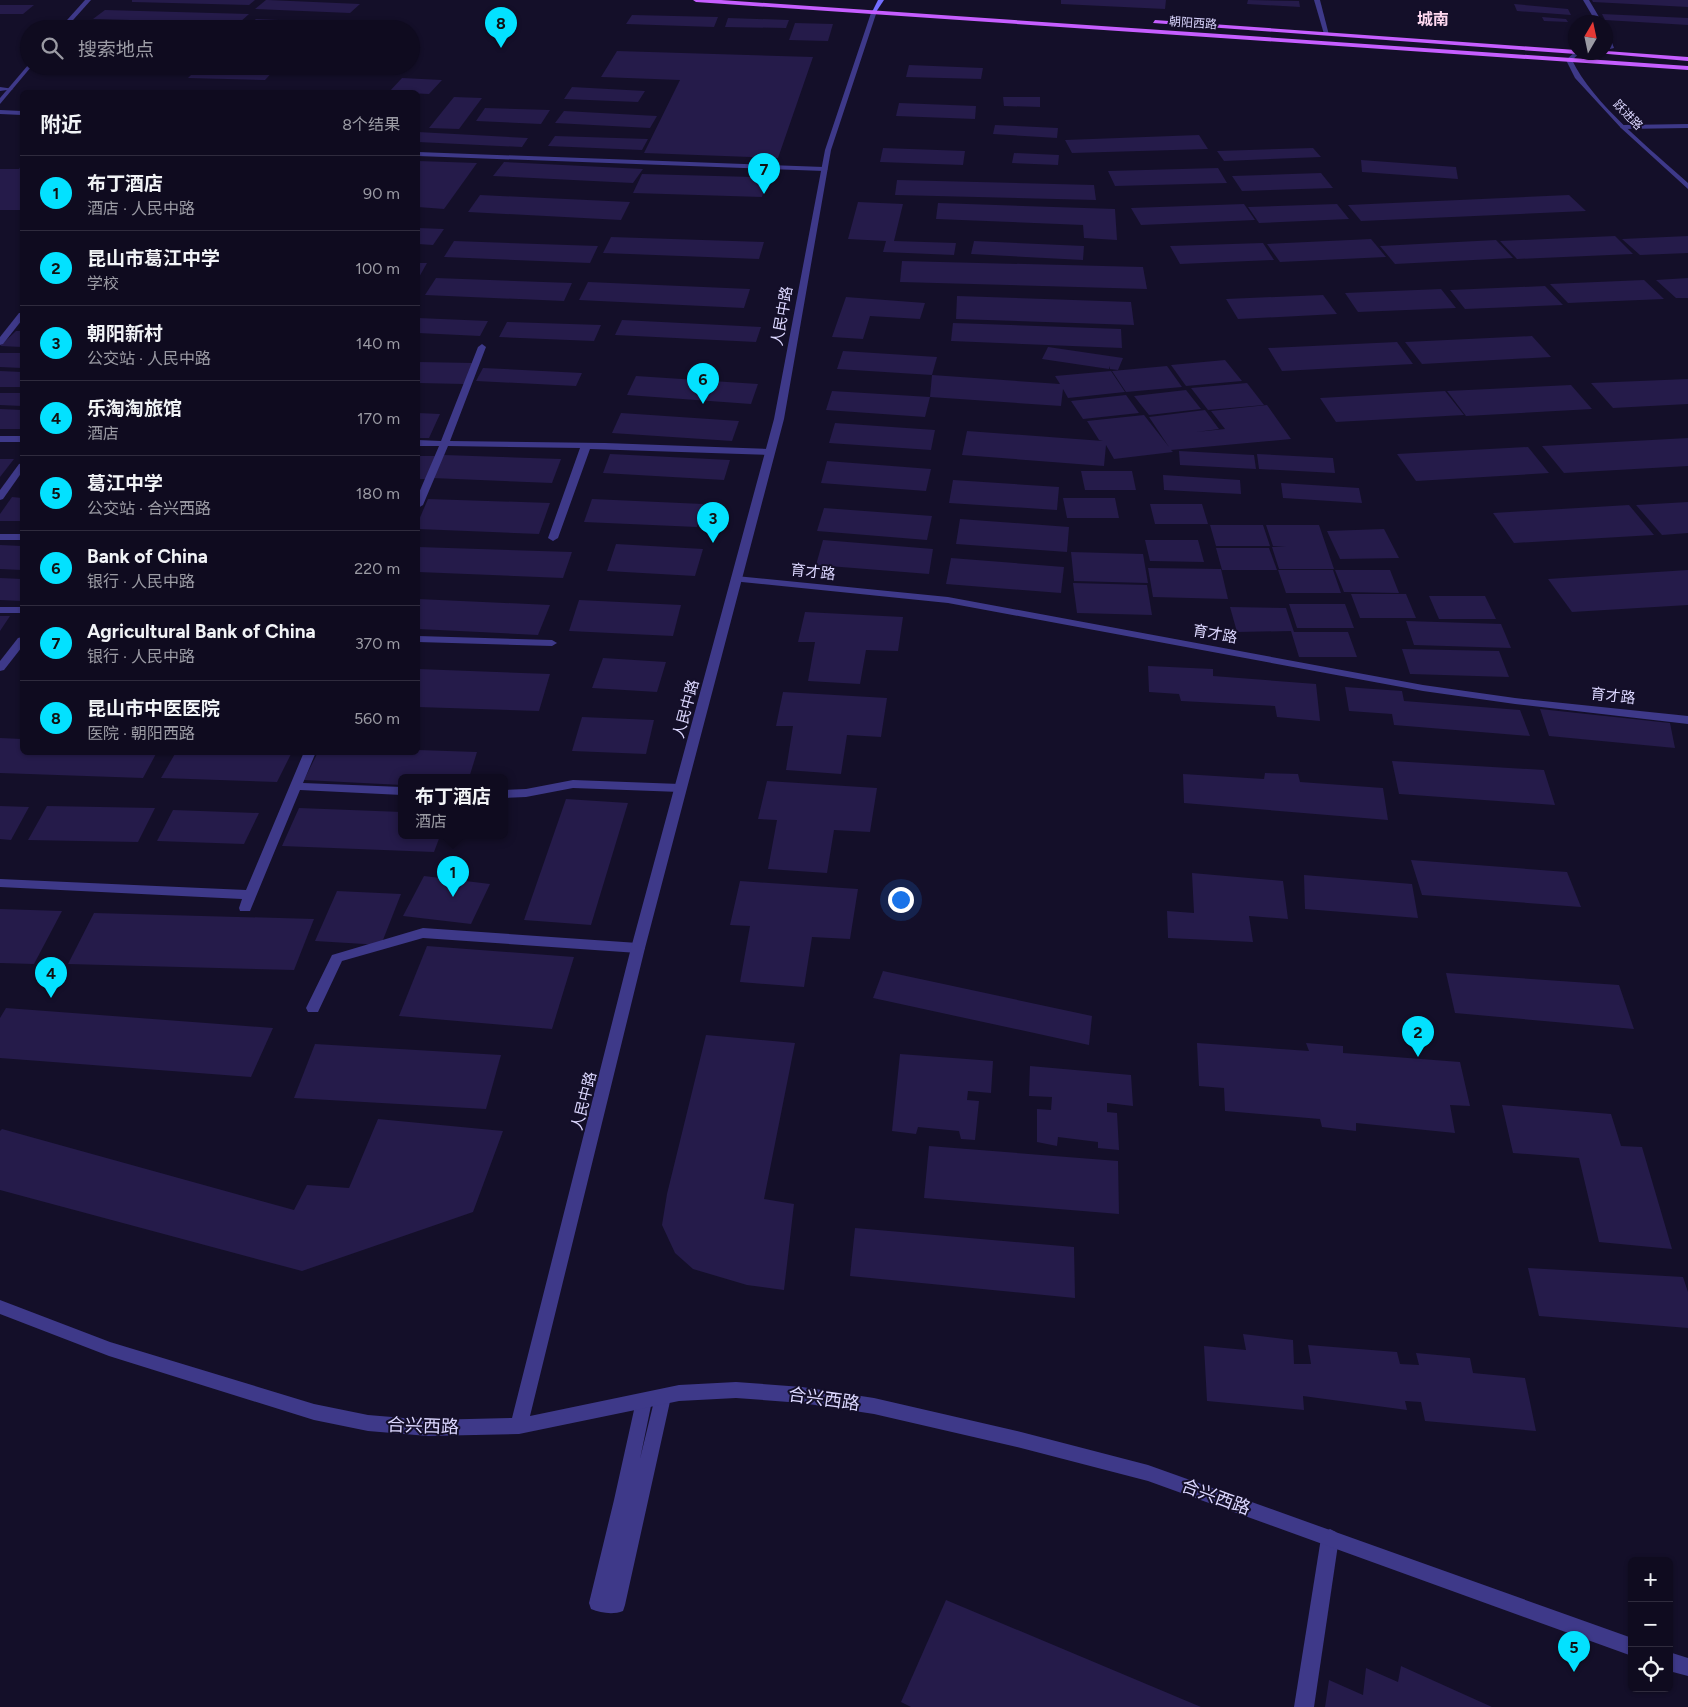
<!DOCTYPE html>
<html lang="zh">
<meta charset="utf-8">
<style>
body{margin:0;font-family:Figtree,"Noto Sans SC",sans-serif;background:#1d192c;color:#f1f3f6}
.controls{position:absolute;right:15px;bottom:15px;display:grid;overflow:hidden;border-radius:8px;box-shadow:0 1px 4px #0004}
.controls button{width:45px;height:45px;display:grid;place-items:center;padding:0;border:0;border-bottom:1px solid #2f2b3d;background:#0f0b1f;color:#f1f3f6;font:25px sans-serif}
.compass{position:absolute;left:1568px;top:15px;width:45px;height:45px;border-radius:50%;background:#0f0b1f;box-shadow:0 1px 4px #0004;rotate:9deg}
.you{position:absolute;left:900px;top:899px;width:18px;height:18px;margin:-12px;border:4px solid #fff;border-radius:50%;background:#1a73e8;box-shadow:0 0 0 8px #1a73e833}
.badge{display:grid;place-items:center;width:32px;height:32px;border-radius:50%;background:#03e1ff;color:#111;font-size:16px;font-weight:700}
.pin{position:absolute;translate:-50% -41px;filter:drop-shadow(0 1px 2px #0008)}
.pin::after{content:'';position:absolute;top:26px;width:18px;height:15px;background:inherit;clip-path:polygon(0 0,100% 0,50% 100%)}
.popup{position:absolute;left:398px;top:774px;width:110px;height:65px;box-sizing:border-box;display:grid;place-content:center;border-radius:8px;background:#0f0b1f;filter:drop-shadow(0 1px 4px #0005);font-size:16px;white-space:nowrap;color:#9b9ba4}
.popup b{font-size:19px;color:#f1f3f6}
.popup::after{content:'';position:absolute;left:50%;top:100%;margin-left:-10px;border:10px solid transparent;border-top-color:#0f0b1f}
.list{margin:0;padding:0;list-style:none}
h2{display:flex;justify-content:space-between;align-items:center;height:65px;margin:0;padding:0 20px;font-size:21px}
h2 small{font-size:16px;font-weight:400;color:#9b9ba4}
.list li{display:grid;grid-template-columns:32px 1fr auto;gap:15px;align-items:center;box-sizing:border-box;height:75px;padding:0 20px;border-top:1px solid #2f2b3d}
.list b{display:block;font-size:19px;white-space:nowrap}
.list p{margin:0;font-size:16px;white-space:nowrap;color:#9b9ba4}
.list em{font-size:16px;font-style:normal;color:#9b9ba4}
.icon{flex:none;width:28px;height:28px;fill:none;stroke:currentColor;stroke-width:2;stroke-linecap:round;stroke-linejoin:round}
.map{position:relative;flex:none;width:1688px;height:1707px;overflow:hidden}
.search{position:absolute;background:#0f0b1f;box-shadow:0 1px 4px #0004;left:20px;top:20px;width:400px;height:55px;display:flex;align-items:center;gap:12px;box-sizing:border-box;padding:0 18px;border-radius:28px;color:#9b9ba4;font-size:19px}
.panel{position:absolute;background:#0f0b1f;box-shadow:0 1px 4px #0004;left:20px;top:90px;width:400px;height:665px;border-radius:8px}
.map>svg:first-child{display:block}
.building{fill:#251b4a}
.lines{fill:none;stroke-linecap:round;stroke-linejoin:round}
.service{fill:#3e3989;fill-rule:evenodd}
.minor{fill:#3e3989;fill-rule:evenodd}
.tertiary{fill:#3e3989;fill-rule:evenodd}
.secondary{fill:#746eff;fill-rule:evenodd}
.primary{fill:#c65eff;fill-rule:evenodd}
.labels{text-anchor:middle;stroke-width:4;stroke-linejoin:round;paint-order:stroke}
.far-street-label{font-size:12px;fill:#dcd7ff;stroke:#140f29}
.street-label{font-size:15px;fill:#dcd7ff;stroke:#140f29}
.far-district-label{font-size:16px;font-weight:bold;fill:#ffd9f0;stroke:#140f29}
.near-street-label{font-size:18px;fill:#dcd7ff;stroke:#140f29}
</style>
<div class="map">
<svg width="1688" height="1707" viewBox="0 0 1688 1707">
<rect width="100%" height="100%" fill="#140f29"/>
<g class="building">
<polygon points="132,0 255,0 249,5 132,2"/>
<polygon points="266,0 268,0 360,4 350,13 255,9"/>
<polygon points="1061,0 1166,0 1165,9 1061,4"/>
<polygon points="1248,0 1299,1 1300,7 1247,4"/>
<polygon points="1592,0 1688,0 1688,7 1593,2"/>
<polygon points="1514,4 1568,9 1571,15 1517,11"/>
<polygon points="0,5 34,5 23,14 0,14"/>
<polygon points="105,10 249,14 239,23 93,19"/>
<polygon points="1602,14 1688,18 1688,25 1605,20"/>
<polygon points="632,15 718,17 714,27 626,24"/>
<polygon points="1542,17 1566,19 1568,22 1544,21"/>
<polygon points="728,18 789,20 786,28 725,27"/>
<polygon points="256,19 346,23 339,29 247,26"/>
<polygon points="795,23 833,24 828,41 789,40"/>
<polygon points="617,51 813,57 778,158 644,153 680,80 601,77"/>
<polygon points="909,65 983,68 981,79 906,77"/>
<polygon points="53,66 81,66 103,67 94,75 44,74"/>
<polygon points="200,66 278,66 265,80 188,78"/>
<polygon points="402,78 442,80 429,94 389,92"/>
<polygon points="572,87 645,91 638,102 564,99"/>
<polygon points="454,97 482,98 459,129 429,128"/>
<polygon points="1003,97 1040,97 1040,107 1004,106"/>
<polygon points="899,103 976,106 975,119 896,116"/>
<polygon points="485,108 550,110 541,124 476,121"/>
<polygon points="564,111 657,116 650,128 555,123"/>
<polygon points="995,125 1058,128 1057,138 993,134"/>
<polygon points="418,132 528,138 522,147 418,142"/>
<polygon points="1199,135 1208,149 1072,153 1065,140"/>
<polygon points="555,136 648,139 642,150 548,146"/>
<polygon points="883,148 965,151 963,165 880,162"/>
<polygon points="1313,148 1321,157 1224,161 1217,151"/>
<polygon points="1014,153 1059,155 1058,165 1012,163"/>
<polygon points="1361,160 1456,167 1458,179 1362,172"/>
<polygon points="418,161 477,163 444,209 418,207"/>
<polygon points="504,162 643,169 633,183 493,176"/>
<polygon points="22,164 22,210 0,210 0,169 19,169"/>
<polygon points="1218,168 1227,183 1115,186 1108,171"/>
<polygon points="1321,173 1333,188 1242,191 1232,176"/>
<polygon points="642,174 753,177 766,184 762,197 633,193"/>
<polygon points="897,180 1094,185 1096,200 895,195"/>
<polygon points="480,195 630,202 621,220 468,212"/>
<polygon points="1569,195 1586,211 1361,221 1348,205"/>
<polygon points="858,202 903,204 894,241 956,243 954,255 883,252 886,241 848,239"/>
<polygon points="938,203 1115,209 1117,240 1084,238 1083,225 936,219"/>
<polygon points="1244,204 1255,220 1141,225 1131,208"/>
<polygon points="1337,204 1349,219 1259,223 1248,207"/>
<polygon points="418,228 444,229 433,245 418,244"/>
<polygon points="1615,236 1633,254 1517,259 1500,241"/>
<polygon points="1688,236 1688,253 1640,255 1622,239"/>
<polygon points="611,237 764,242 759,259 603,253"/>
<polygon points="1371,239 1386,257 1280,262 1267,244"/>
<polygon points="1496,240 1513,258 1395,264 1380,246"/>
<polygon points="454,241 598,246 590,263 444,257"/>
<polygon points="974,241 1084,246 1083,260 971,254"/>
<polygon points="1263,243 1274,260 1180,264 1170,246"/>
<polygon points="902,261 1143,267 1147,289 900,282"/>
<polygon points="418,263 427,263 418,279"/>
<polygon points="436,278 572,283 564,301 425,295"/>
<polygon points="1688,278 1688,298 1676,298 1656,280"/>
<polygon points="1644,280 1664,299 1568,303 1550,284"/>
<polygon points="588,282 750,289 744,308 579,300"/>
<polygon points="1545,286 1563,305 1465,309 1450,290"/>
<polygon points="1441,289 1456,308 1358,312 1345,293"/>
<polygon points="1323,295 1337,314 1238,319 1226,299"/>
<polygon points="957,296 1131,302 1134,325 956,319"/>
<polygon points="846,297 925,303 920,319 870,316 863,339 832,337"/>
<polygon points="418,318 488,321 480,336 418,333"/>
<polygon points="622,320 761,327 756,342 615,335"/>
<polygon points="507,322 601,325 594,341 499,337"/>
<polygon points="953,323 1121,329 1122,348 951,341"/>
<polygon points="16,331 22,331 22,347 0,346"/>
<polygon points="1532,336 1551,357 1422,364 1405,342"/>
<polygon points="1397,342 1413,364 1282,371 1268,348"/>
<polygon points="1048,347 1123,358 1118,370 1110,369 1109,366 1109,369 1042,359"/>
<polygon points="843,351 937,357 932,375 837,369"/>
<polygon points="0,353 22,353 22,368 0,367"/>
<polygon points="1225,360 1242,381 1186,386 1171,365"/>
<polygon points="418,362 473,363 464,384 418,383"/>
<polygon points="1167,366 1182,387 1126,392 1112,371"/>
<polygon points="483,368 582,373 576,386 476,381"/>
<polygon points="0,371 22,372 22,387 0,387"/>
<polygon points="1111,371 1125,392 1068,398 1063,389 1061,406 930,397 925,417 826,410 832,391 930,397 932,375 1060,384 1055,376"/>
<polygon points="636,376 758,384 751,404 627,395"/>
<polygon points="1688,379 1688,404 1613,408 1591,383"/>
<polygon points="1247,383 1264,405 1208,410 1191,388"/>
<polygon points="1571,385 1592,409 1466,416 1447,391"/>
<polygon points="1186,390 1201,409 1149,415 1134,396"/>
<polygon points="1445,391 1464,415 1336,422 1320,398"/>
<polygon points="0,393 22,393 22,406 0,405"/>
<polygon points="1126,395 1139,413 1083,419 1071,401"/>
<polygon points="1267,405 1291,439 1171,450 1173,452 1114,459 1106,445 1104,466 962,455 967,431 1103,441 1099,440 1087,421 1144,415 1169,447 1149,417 1205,410 1219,429 1196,432 1225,429 1211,411"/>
<polygon points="0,409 22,410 22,429 0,429"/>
<polygon points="418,413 440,414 429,438 418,438"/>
<polygon points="621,413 739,421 732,441 612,433"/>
<polygon points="835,423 935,430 931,450 829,443"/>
<polygon points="1688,438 1688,466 1564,473 1542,446"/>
<polygon points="1528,447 1549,473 1416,481 1397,454"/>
<polygon points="1179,451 1254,455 1256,469 1180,465"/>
<polygon points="610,454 730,460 724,480 603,473"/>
<polygon points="1257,454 1333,458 1335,473 1259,469"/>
<polygon points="444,455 561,459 552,483 432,478"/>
<polygon points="418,456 435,456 426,479 418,479"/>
<polygon points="0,459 14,459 0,477"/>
<polygon points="827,461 931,469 926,491 821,483"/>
<polygon points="1081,471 1132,471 1136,490 1085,490"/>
<polygon points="1163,475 1240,480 1241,494 1164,490"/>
<polygon points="953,480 1059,487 1057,510 949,503"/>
<polygon points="1281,483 1359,488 1362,503 1283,498"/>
<polygon points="12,497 22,498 22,521 0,521 0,514"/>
<polygon points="1063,498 1115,498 1119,518 1067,518"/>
<polygon points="428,499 550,503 539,534 418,529 418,522"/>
<polygon points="592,499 703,504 697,527 584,522"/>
<polygon points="1688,502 1688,533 1662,535 1636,505"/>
<polygon points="1150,504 1202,504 1208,524 1155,524"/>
<polygon points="1629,505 1654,535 1514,543 1493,513"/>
<polygon points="824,508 932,516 927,540 817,531"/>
<polygon points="960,519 1069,527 1067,552 956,544"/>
<polygon points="1210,525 1263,525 1270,546 1216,546"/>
<polygon points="1266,525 1319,525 1334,569 1279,569 1272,547 1286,546 1273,546"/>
<polygon points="1384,529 1399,558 1340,559 1327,531"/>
<polygon points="823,540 933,549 929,574 816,565"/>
<polygon points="1145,540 1198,540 1204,562 1150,561"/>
<polygon points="616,544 703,549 695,576 607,571"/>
<polygon points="0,545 22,546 22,570 0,569"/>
<polygon points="418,547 572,552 563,578 418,572"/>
<polygon points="1216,548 1269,548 1277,570 1222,570"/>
<polygon points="1071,552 1143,554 1148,583 1074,581"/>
<polygon points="951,558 1064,567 1061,593 946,584"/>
<polygon points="1148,568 1221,569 1228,599 1153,597"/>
<polygon points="1278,570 1333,570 1341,593 1286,593"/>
<polygon points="1335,570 1390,570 1399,593 1344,592"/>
<polygon points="1688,570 1688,605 1572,612 1548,579"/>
<polygon points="0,578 22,579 22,601 0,600"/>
<polygon points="1073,583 1147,585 1152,615 1077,613"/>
<polygon points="1351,594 1406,594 1416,618 1360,618"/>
<polygon points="1429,596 1485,596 1496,619 1439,619"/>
<polygon points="418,599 550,605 538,635 418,629"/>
<polygon points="579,600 681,605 673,636 569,631"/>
<polygon points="1289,604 1345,604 1354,628 1297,628"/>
<polygon points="1230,607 1286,608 1294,632 1348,632 1357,657 1299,657 1291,631 1237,632"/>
<polygon points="805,612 903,617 898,651 866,650 860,684 808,681 815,642 798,642"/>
<polygon points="0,616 10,616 0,631"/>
<polygon points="1406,621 1501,624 1511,648 1414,645"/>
<polygon points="1402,649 1499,651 1509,677 1410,674"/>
<polygon points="603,658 666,662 657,692 592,688"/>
<polygon points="1148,666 1213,669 1213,676 1316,684 1320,721 1277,717 1275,706 1181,701 1179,694 1149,692"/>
<polygon points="418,669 550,674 539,711 418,707"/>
<polygon points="1345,687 1402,691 1404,701 1520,710 1530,736 1394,725 1392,714 1349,711"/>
<polygon points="783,692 887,698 881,737 847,735 841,774 786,770 793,726 776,726"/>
<polygon points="1540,709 1670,723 1675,748 1549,736"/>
<polygon points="582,717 654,720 646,754 572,751"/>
<polygon points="0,738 22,739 22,752 157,752 143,778 0,773"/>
<polygon points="418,750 477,752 469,778 402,778 402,785 304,780 318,752 418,752"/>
<polygon points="176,752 292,752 277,782 161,778"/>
<polygon points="1392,761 1544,770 1555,805 1399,794"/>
<polygon points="1265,773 1298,774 1300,782 1383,788 1388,820 1184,803 1183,774 1264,779"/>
<polygon points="767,781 877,788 870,832 834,830 827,873 768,869 777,820 758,819"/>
<polygon points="566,799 628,803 591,925 524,920"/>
<polygon points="0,806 29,807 11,840 0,839"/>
<polygon points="47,806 155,808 138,842 28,840"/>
<polygon points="299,808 402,812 402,836 440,836 434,852 282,846"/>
<polygon points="173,810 259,813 244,844 157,841"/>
<polygon points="1411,860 1567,872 1581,907 1422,895"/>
<polygon points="1192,873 1283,881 1288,919 1249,916 1253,942 1168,938 1167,911 1194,913"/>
<polygon points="1304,875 1412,884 1418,918 1305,909"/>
<polygon points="424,876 490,884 471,924 403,916"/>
<polygon points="740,881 858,889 850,939 812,937 804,987 740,982 750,926 730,925"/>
<polygon points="337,891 401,894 381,945 315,941"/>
<polygon points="0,909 62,911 34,964 0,963"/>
<polygon points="94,913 314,919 294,970 68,964"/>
<polygon points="427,946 574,957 552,1029 399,1016"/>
<polygon points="883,971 1092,1016 1089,1045 873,998"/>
<polygon points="1446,973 1619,985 1634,1029 1455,1013"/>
<polygon points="6,1008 273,1028 251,1077 0,1058 0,1018"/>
<polygon points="706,1035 795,1043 764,1199 794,1204 784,1290 747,1285 693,1269 675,1253 662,1225 667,1194"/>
<polygon points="1197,1043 1309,1051 1306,1043 1343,1046 1343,1053 1460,1062 1470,1106 1450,1105 1455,1133 1356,1123 1356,1131 1322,1127 1320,1119 1225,1111 1224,1088 1199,1086"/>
<polygon points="315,1044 501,1055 486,1109 294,1098"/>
<polygon points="900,1054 993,1061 991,1093 968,1091 967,1100 979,1101 975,1140 961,1139 959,1131 918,1127 916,1134 892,1131"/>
<polygon points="1030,1066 1131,1075 1133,1106 1107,1103 1107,1112 1117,1113 1119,1150 1098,1148 1098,1142 1058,1137 1057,1146 1037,1142 1037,1109 1051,1110 1052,1097 1029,1096"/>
<polygon points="1502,1105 1611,1114 1621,1146 1642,1147 1672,1249 1599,1242 1579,1158 1513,1153"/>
<polygon points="378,1119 503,1131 473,1212 302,1271 0,1190 0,1131 2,1129 294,1210 307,1185 349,1188"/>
<polygon points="929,1146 1118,1161 1119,1214 924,1198"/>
<polygon points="855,1228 1074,1247 1075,1298 850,1276"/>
<polygon points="1528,1268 1683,1277 1688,1292 1688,1328 1539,1316"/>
<polygon points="1243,1334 1293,1340 1294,1364 1311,1364 1308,1345 1397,1352 1400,1364 1419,1365 1416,1353 1470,1358 1473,1373 1525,1378 1536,1431 1425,1421 1421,1402 1405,1401 1407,1410 1303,1396 1304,1410 1207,1401 1204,1346 1246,1350"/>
<polygon points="946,1600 1201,1707 911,1707 901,1702"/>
<polygon points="1401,1666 1492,1707 1325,1707 1329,1680 1363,1695 1366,1668 1398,1682"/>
</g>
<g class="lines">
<path class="service" d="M663,1389L669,1392L671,1397L625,1605L623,1611C613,1615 601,1613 591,1609L589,1603L614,1500L636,1401L638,1396L644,1393L650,1396L652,1401L640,1459L655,1397L657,1392Z"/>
<g class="minor">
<polygon points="1314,0 1320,0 1329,35 1324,34"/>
<polygon points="1583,0 1589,0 1602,22 1596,22"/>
<polygon points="1606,33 1609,35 1614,48 1606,50 1606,46 1608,46 1606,40"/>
<polygon points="0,87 14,89 0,91"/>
<polygon points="0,110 22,111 22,115 0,114"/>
<polygon points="1688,124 1688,128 1623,129 1620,127 1623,125"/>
<polygon points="418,152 824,167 828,169 824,171 418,156"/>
<polygon points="19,313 22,313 22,320 3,344 0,345 0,337"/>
<polygon points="482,344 486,347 450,441 605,443 770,449 775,452 770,455 590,449 558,538 553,541 548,538 580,448 448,446 423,505 418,508 418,495 439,446 418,446 418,440 441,441 478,347"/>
<rect x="0" y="436" width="22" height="6"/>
<polygon points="22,463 22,472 3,499 0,500 0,490 19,464"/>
<rect x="0" y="534" width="22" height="6"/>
<polygon points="736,576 948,597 1423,685 1515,698 1688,716 1688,724 1515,704 1423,691 948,603 732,581 731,579 732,577"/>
<rect x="0" y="607" width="22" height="6"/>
<polygon points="418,636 552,640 557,643 552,646 418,642"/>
<polygon points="22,637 22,647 4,670 0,671 0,661 18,638"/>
<polygon points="304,752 316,752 303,783 402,787 402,795 300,790 250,911 240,911 239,908 242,899 0,887 0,879 246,890"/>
<polygon points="573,780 680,784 686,788 680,792 573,788 526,797 504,798 504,790 526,789"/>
<polygon points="423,928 638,943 643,945 645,948 643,951 638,953 423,938 342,961 318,1012 308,1012 306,1008 332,955"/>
<polygon points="1330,1529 1336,1532 1339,1538 1314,1707 1294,1707 1321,1538 1324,1532"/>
</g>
<g class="tertiary">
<polygon points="85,0 91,0 65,29 59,29"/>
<polygon points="872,10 877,11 831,150 784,419 645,948 530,1416 679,1385 736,1382 802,1387 874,1398 1021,1432 1148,1465 1632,1638 1632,1656 1148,1481 1021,1448 874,1414 802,1403 736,1398 679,1401 519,1434 428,1436 368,1431 314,1420 109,1356 0,1314 0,1300 110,1342 314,1404 368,1415 428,1420 512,1418 631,948 774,419 825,150"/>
<path d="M1576,51L1581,52L1572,60C1592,103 1653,151 1688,183V189L1621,128L1575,78L1566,60Z"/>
<polygon points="29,64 31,67 0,104 0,98"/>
<polygon points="1669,1652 1688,1658 1688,1676 1669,1671"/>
</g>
<polygon class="secondary" points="878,0 884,0 876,12 872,12"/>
<g class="primary">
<polygon points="693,0 721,0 1688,66 1688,70 696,2"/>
<polygon points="1155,20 1576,50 1576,52 1579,52 1576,54 1153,23"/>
<polygon points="1606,51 1688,57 1688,61 1585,52"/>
</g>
</g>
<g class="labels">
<g class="far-street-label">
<text transform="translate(1193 23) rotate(4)" y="4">朝阳西路</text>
<text transform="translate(1628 115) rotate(46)" y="4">跃进路</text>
</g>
<g class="street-label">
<text transform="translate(782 316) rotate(-80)" y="5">人民中路</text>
<text transform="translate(813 572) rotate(6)" y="5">育才路</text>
<text transform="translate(1215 634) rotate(10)" y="5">育才路</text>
<text transform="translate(1613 696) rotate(6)" y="5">育才路</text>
<text transform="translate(686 709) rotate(-75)" y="5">人民中路</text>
<text transform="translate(584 1101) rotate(-76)" y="5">人民中路</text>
</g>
<g class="far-district-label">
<text x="1433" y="25">城南</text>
</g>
<g class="near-street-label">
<text transform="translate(824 1399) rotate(8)" y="6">合兴西路</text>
<text transform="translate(423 1426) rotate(2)" y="6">合兴西路</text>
<text transform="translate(1216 1497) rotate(20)" y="6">合兴西路</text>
</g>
</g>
</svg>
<div class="controls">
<button>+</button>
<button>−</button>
<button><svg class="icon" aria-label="locate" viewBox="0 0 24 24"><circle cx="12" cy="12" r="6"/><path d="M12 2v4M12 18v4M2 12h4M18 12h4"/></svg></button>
</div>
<svg class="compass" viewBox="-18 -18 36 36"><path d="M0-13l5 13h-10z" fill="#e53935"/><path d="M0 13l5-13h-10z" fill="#9b9ba4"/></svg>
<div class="you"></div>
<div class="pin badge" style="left:453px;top:897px">1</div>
<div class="popup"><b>布丁酒店</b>酒店</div>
<div class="pin badge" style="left:1418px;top:1057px">2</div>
<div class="pin badge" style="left:713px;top:543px">3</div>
<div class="pin badge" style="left:51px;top:998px">4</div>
<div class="pin badge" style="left:1574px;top:1672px">5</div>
<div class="pin badge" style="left:703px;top:404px">6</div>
<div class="pin badge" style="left:764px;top:194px">7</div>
<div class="pin badge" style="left:501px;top:48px">8</div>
<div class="search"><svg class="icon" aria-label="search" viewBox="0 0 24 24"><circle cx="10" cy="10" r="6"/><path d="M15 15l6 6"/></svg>搜索地点</div>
<section class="panel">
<h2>附近<small>8个结果</small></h2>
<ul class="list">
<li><span class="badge">1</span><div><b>布丁酒店</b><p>酒店 · 人民中路</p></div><em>90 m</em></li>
<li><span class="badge">2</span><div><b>昆山市葛江中学</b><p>学校</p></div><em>100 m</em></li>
<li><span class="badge">3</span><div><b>朝阳新村</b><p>公交站 · 人民中路</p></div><em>140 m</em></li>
<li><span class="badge">4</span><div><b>乐淘淘旅馆</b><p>酒店</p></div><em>170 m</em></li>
<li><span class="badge">5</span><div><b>葛江中学</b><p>公交站 · 合兴西路</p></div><em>180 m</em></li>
<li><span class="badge">6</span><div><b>Bank of China</b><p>银行 · 人民中路</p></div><em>220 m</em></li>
<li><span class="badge">7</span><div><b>Agricultural Bank of China</b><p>银行 · 人民中路</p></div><em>370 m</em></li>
<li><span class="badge">8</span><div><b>昆山市中医医院</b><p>医院 · 朝阳西路</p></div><em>560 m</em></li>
</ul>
</section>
</div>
